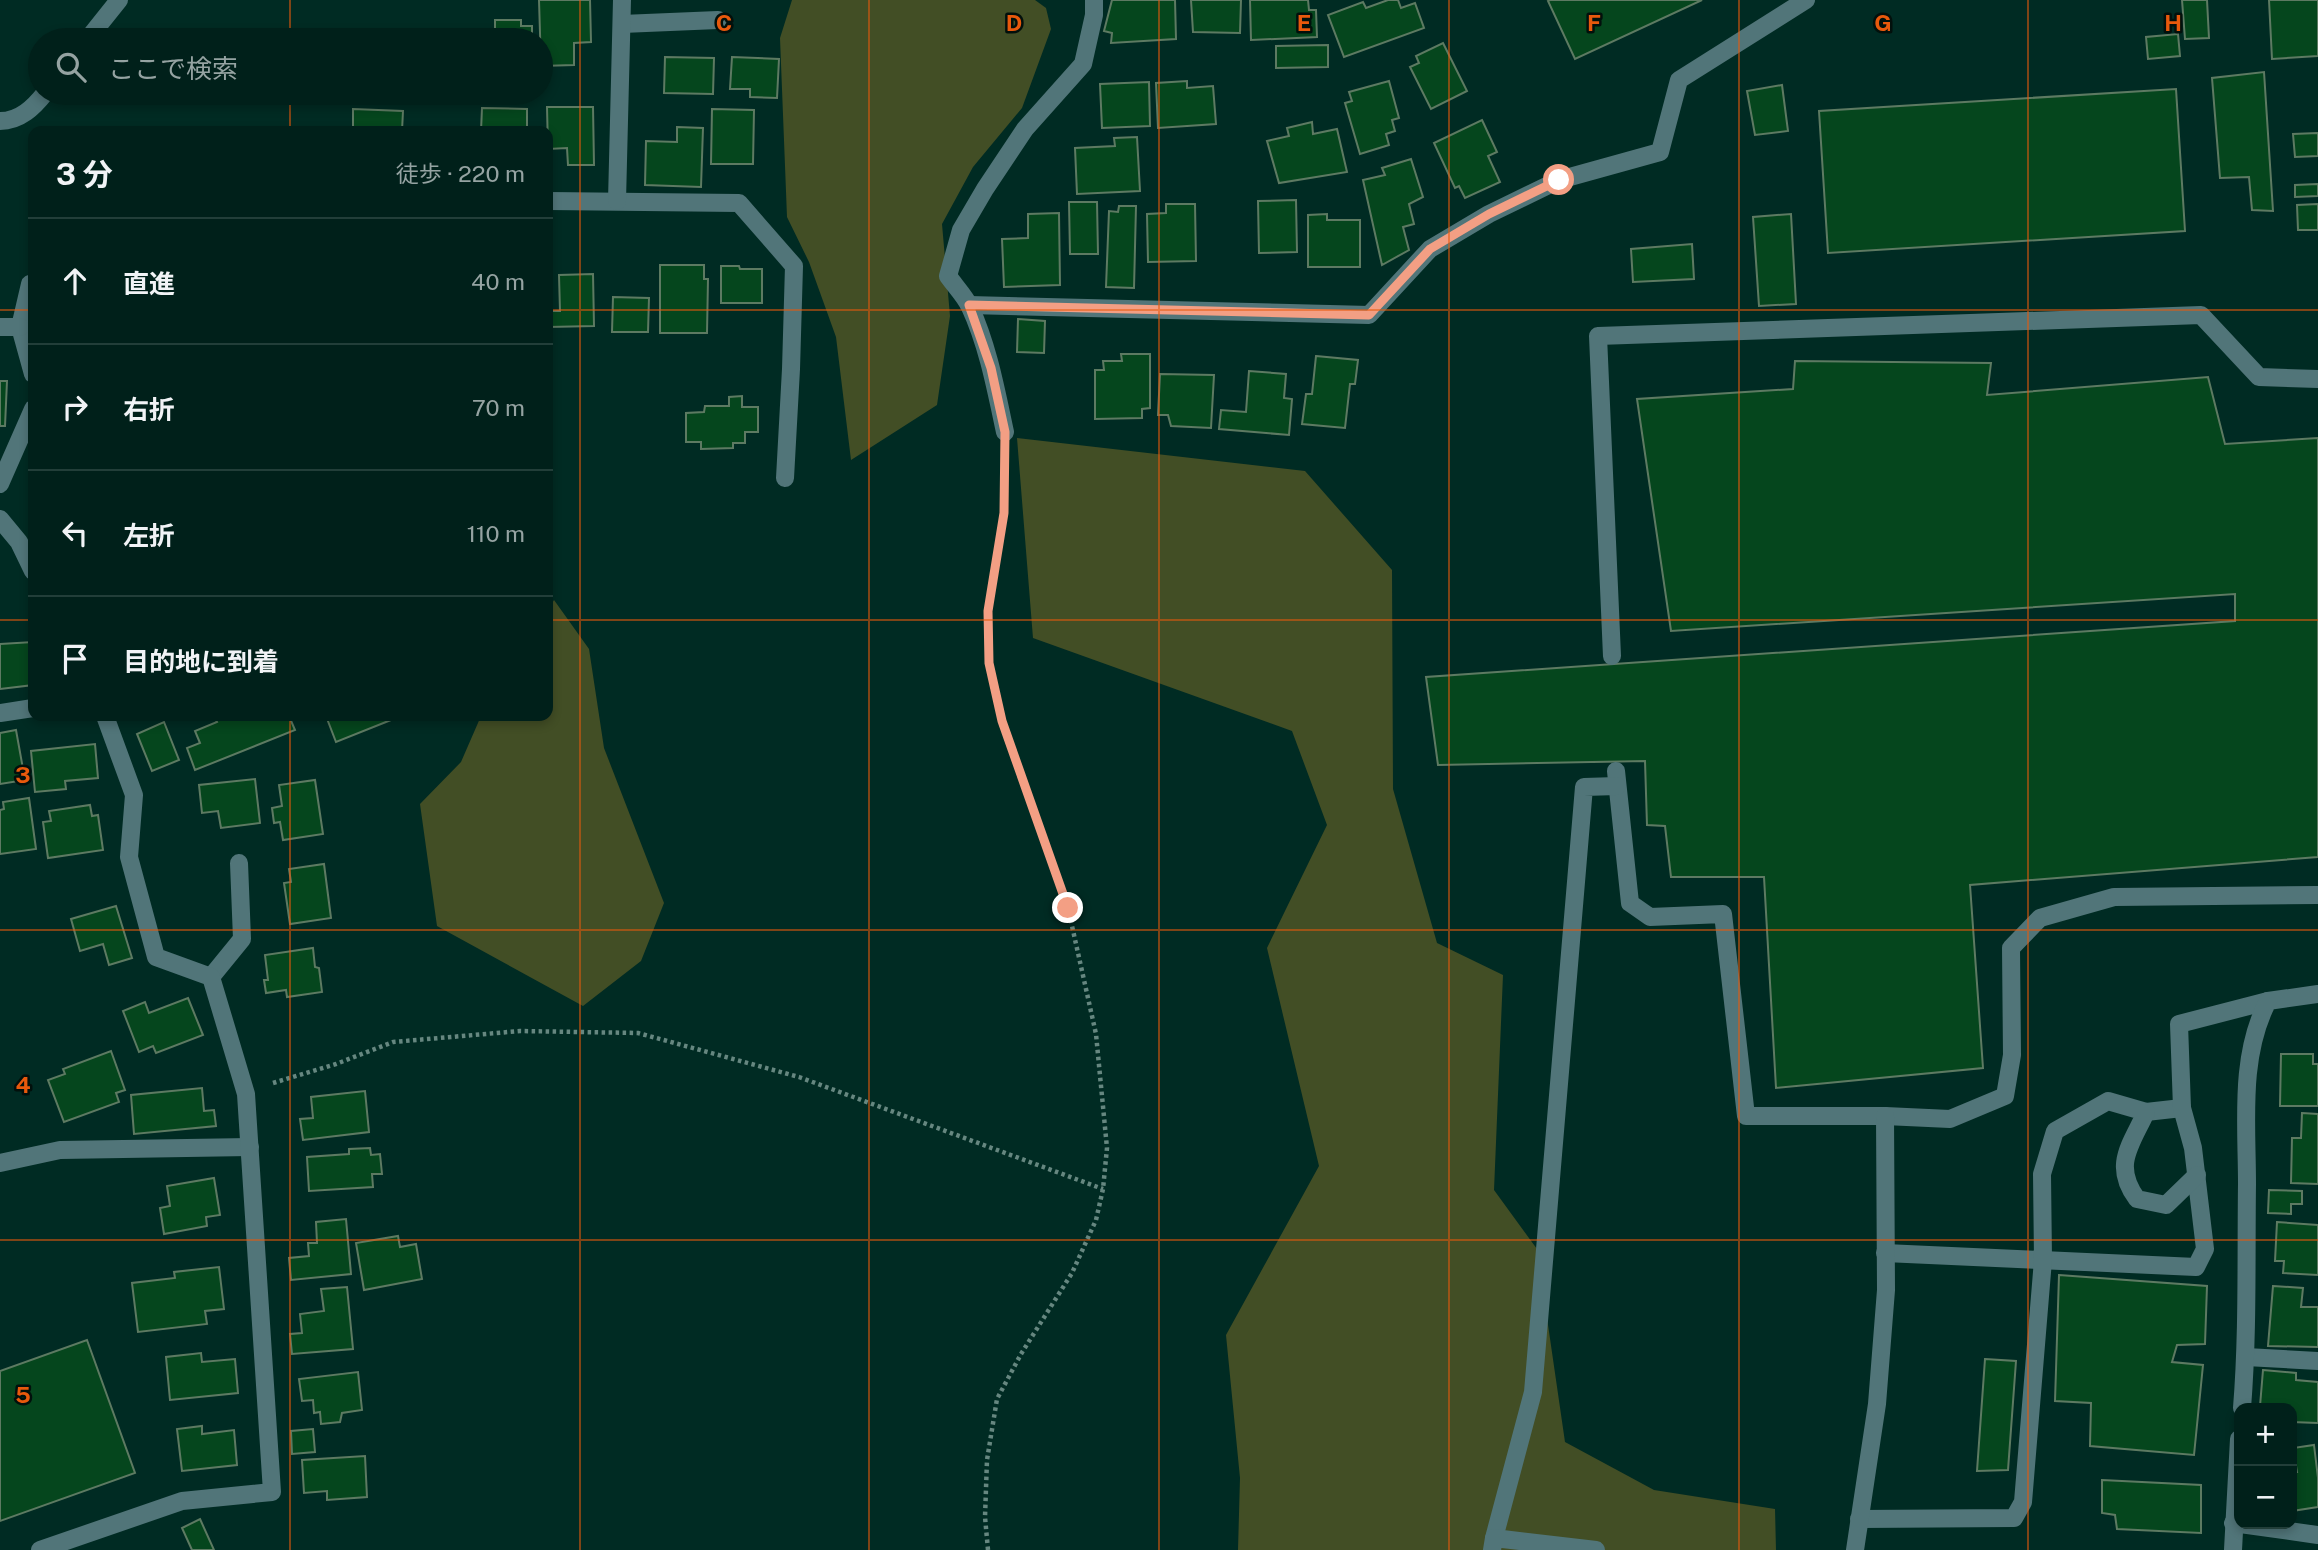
<!DOCTYPE html>
<html lang="ja">
<meta charset="utf-8">
<style>
body{margin:0;font-family:"Public Sans","Noto Sans JP",sans-serif;background:#0e2d27;color:#f1f3f6}
.controls{position:absolute;right:21px;bottom:21px;display:grid;overflow:hidden;border-radius:14px;box-shadow:0 4px 10px #0003}
.controls button{width:63px;height:63px;display:grid;place-items:center;padding:0;border:0;border-bottom:2px solid #223e39;background:#00201a;color:#f1f3f6;font:35px sans-serif}
.stop{position:absolute;width:21px;height:21px;margin:-16px;border:5px solid #f39f84;border-radius:50%;background:#fff}
.stop.end{background:#f39f84;border-color:#fff;box-shadow:0 2px 7px #0008}
.list{margin:0;padding:0;list-style:none}
h2{display:flex;justify-content:space-between;align-items:center;height:91px;margin:0;padding:0 28px;font-size:30px}
h2 small{font-size:23px;font-weight:400;color:#95a3a2}
.list li{display:grid;grid-template-columns:46px 1fr auto;gap:21px;align-items:center;box-sizing:border-box;height:126px;padding:0 28px;border-top:2px solid #223e39}
.list b{display:block;font-size:26px;white-space:nowrap}
.list em{font-size:23px;font-style:normal;color:#95a3a2}
.icon{flex:none;width:38px;height:38px;fill:none;stroke:currentColor;stroke-width:2;stroke-linecap:round;stroke-linejoin:round}
.map{position:relative;flex:none;width:2318px;height:1550px;overflow:hidden}
.search{position:absolute;background:#00201a;box-shadow:0 4px 10px #0003;left:28px;top:28px;width:525px;height:77px;display:flex;align-items:center;gap:18px;box-sizing:border-box;padding:0 24px;border-radius:38px;color:#95a3a2;font-size:26px}
.panel{position:absolute;background:#00201a;box-shadow:0 4px 10px #0003;left:28px;top:126px;width:525px;height:595px;border-radius:14px}
.map>svg:first-child{display:block}
.green{fill:#424e25}
.building{fill:#05461d;stroke:#5d7a62;stroke-width:2}
.lines{fill:none;stroke-linecap:round;stroke-linejoin:round}
.path{stroke:#668780;stroke-width:4.5;stroke-dasharray:3.5 3.5;stroke-linecap:butt}
.service{stroke:#517579;stroke-width:18}
.minor{stroke:#517579;stroke-width:18}
.route{stroke:#f39f84;stroke-width:9}
.grid{fill:none;stroke:#e8590c;stroke-width:2;stroke-opacity:0.55}
.grid-label{font-size:23px;text-anchor:middle;font-weight:bold;fill:#e8590c;stroke:#02100c;stroke-width:5;stroke-linejoin:round;paint-order:stroke}
</style>
<div class="map">
<svg width="2318" height="1550" viewBox="0 0 2318 1550">
<rect width="100%" height="100%" fill="#002b23"/>
<g class="green">
<polygon points="792,0 1035,0 1046,8 1051,29 1022,108 973,167 942,224 950,316 937,405 851,460 836,337 809,262 787,217 780,38"/>
<polygon points="1017,438 1305,471 1392,570 1393,789 1437,943 1503,975 1494,1190 1537,1249 1565,1442 1654,1490 1775,1509 1776,1550 1238,1550 1240,1478 1226,1335 1319,1166 1267,948 1327,825 1292,731 1033,638"/>
<polygon points="554,600 589,649 604,748 664,903 641,961 583,1006 437,926 420,804 461,762 481,716 548,716 548,610"/>
</g>
<g class="building">
<polygon points="539,0 590,0 591,42 574,43 574,65 541,66"/>
<polygon points="1112,0 1175,0 1176,39 1111,43 1112,33 1104,31"/>
<polygon points="1191,0 1241,0 1240,33 1193,32"/>
<polygon points="1250,0 1308,0 1309,10 1316,10 1317,37 1251,40"/>
<polygon points="1388,0 1398,0 1401,8 1415,3 1424,28 1344,57 1328,15 1363,2 1366,8"/>
<polygon points="1550,0 1702,0 1575,59 1548,1"/>
<polygon points="2182,0 2207,0 2209,38 2185,39"/>
<polygon points="2269,0 2318,0 2318,56 2272,59"/>
<polygon points="495,20 521,20 521,26 532,26 532,40 484,40 484,29 495,29"/>
<polygon points="2178,34 2180,56 2148,59 2146,37"/>
<polygon points="1443,43 1467,91 1431,109 1410,67 1419,63 1416,56"/>
<polygon points="1328,45 1328,67 1276,68 1276,46"/>
<polygon points="665,57 714,58 713,94 664,93"/>
<polygon points="732,57 779,59 777,98 750,97 750,89 730,89"/>
<polygon points="2264,72 2273,211 2252,210 2249,177 2220,178 2212,78"/>
<polygon points="1187,81 1187,88 1213,86 1216,124 1158,128 1156,83"/>
<polygon points="1389,81 1399,118 1392,120 1395,131 1386,134 1389,145 1360,154 1345,103 1352,101 1349,92"/>
<polygon points="1149,82 1150,126 1102,128 1100,84"/>
<polygon points="1782,85 1788,131 1755,135 1747,91"/>
<polygon points="2176,89 2185,231 1828,253 1819,111"/>
<polygon points="547,107 593,107 594,165 568,165 567,148 548,149"/>
<polygon points="482,108 527,109 527,131 481,131"/>
<polygon points="353,109 403,111 402,131 353,131"/>
<polygon points="712,109 754,110 753,164 711,164"/>
<polygon points="1482,120 1497,152 1488,156 1500,182 1465,198 1459,186 1455,188 1434,143"/>
<polygon points="1312,122 1313,134 1337,129 1347,172 1279,183 1267,141 1289,136 1287,128"/>
<polygon points="677,127 703,128 701,187 645,185 646,141 677,142"/>
<polygon points="2318,133 2318,156 2295,157 2293,134"/>
<polygon points="1137,137 1140,191 1077,194 1075,148 1115,146 1114,138"/>
<polygon points="1411,159 1423,197 1409,204 1414,224 1403,227 1409,250 1382,265 1363,180 1385,175 1382,168"/>
<polygon points="2318,184 2318,196 2295,197 2295,185"/>
<polygon points="1296,200 1297,252 1259,253 1258,201"/>
<polygon points="1069,202 1097,202 1098,254 1070,254"/>
<polygon points="1166,204 1195,204 1196,261 1148,262 1147,214 1166,213"/>
<polygon points="2318,204 2318,230 2298,230 2297,205"/>
<polygon points="1119,206 1136,206 1134,288 1106,287 1109,211 1118,212"/>
<polygon points="1059,213 1060,285 1004,287 1002,239 1028,238 1028,214"/>
<polygon points="1327,214 1327,220 1360,220 1360,267 1308,267 1308,215"/>
<polygon points="1791,214 1796,304 1759,306 1753,217"/>
<polygon points="1692,244 1694,279 1633,282 1631,249"/>
<polygon points="660,265 704,265 704,279 708,279 707,333 660,333"/>
<polygon points="721,266 739,266 740,269 762,269 762,303 721,303"/>
<polygon points="593,274 594,326 548,327 548,311 560,311 559,275"/>
<polygon points="613,297 649,298 648,332 612,332"/>
<polygon points="1018,319 1045,321 1044,353 1017,352"/>
<polygon points="1121,354 1150,354 1150,408 1142,409 1142,418 1095,419 1095,370 1104,370 1103,361 1122,361"/>
<polygon points="1316,356 1358,360 1355,384 1350,384 1345,428 1302,424 1306,394 1312,394"/>
<polygon points="1795,361 1991,363 1987,395 2208,377 2225,444 2318,438 2318,857 1970,885 1983,1068 1776,1088 1764,877 1671,877 1665,826 1647,825 1645,761 1438,765 1426,677 2235,621 2235,594 1671,631 1637,399 1793,389"/>
<polygon points="1249,371 1286,374 1284,398 1292,399 1289,435 1219,429 1221,410 1246,412"/>
<polygon points="1160,374 1214,375 1211,428 1171,426 1168,415 1158,415"/>
<polygon points="0,381 7,381 5,426 0,426"/>
<polygon points="742,396 742,407 758,407 758,432 745,432 745,443 733,443 733,448 701,449 701,442 686,442 686,413 704,412 705,406 729,406 729,397"/>
<polygon points="33,642 33,685 0,689 0,644"/>
<polygon points="214,716 289,716 295,730 195,770 187,748 200,743 195,731 217,722"/>
<polygon points="326,716 401,716 336,742"/>
<polygon points="164,722 179,760 152,771 137,734"/>
<polygon points="16,730 25,780 0,784 0,733"/>
<polygon points="95,744 98,778 65,781 66,789 35,792 31,751"/>
<polygon points="255,779 260,823 221,828 218,811 202,813 199,785"/>
<polygon points="315,780 323,834 283,840 280,822 274,823 272,808 282,806 279,785"/>
<polygon points="29,798 36,849 0,854 0,810 4,809 3,802"/>
<polygon points="90,805 92,816 98,815 103,850 48,858 43,822 51,821 49,811"/>
<polygon points="324,864 331,918 290,924 284,883 291,882 289,869"/>
<polygon points="116,906 132,958 109,965 103,944 80,951 71,919"/>
<polygon points="313,948 315,967 319,968 322,992 287,997 286,990 266,993 264,980 268,980 265,955"/>
<polygon points="188,998 203,1035 156,1053 153,1046 139,1052 123,1011 145,1002 149,1013"/>
<polygon points="111,1051 125,1090 116,1093 119,1102 64,1122 48,1080 65,1074 63,1069"/>
<polygon points="2281,1054 2313,1054 2313,1064 2318,1064 2318,1106 2280,1106"/>
<polygon points="202,1088 204,1111 214,1110 216,1126 134,1134 131,1095"/>
<polygon points="365,1091 369,1132 303,1140 300,1119 313,1118 311,1097"/>
<polygon points="2302,1113 2318,1114 2318,1184 2291,1183 2292,1138 2301,1138"/>
<polygon points="370,1148 371,1155 380,1154 382,1174 372,1174 373,1187 309,1191 307,1157 349,1154 349,1149"/>
<polygon points="214,1178 220,1215 206,1217 207,1226 164,1234 160,1208 170,1206 167,1186"/>
<polygon points="2269,1190 2302,1191 2302,1204 2291,1204 2291,1214 2268,1213"/>
<polygon points="346,1219 351,1274 291,1280 289,1258 309,1256 308,1243 317,1243 316,1222"/>
<polygon points="2277,1222 2318,1225 2318,1275 2283,1273 2284,1261 2275,1261"/>
<polygon points="398,1236 400,1247 416,1244 422,1279 364,1290 356,1243"/>
<polygon points="219,1267 224,1309 205,1311 207,1324 138,1332 132,1283 175,1278 174,1272"/>
<polygon points="2059,1275 2207,1286 2205,1344 2177,1345 2172,1362 2203,1365 2194,1455 2090,1446 2091,1403 2055,1401"/>
<polygon points="2273,1286 2303,1288 2301,1307 2318,1307 2318,1347 2268,1346"/>
<polygon points="347,1287 353,1349 292,1354 290,1334 302,1333 300,1314 324,1311 321,1289"/>
<polygon points="87,1340 135,1473 0,1521 0,1371"/>
<polygon points="201,1353 202,1362 235,1359 238,1393 170,1400 166,1357"/>
<polygon points="1985,1359 2016,1361 2008,1470 1977,1471"/>
<polygon points="2263,1370 2296,1373 2296,1380 2318,1382 2318,1423 2292,1422 2292,1408 2260,1406"/>
<polygon points="358,1372 362,1410 342,1413 340,1422 321,1424 320,1412 314,1413 313,1400 302,1401 299,1379"/>
<polygon points="202,1426 202,1434 234,1430 237,1465 182,1471 177,1429"/>
<polygon points="313,1429 315,1452 292,1454 291,1431"/>
<polygon points="2314,1445 2318,1478 2318,1507 2292,1511 2292,1472 2297,1472 2293,1448"/>
<polygon points="365,1456 367,1497 327,1500 327,1491 304,1493 302,1460"/>
<polygon points="2102,1480 2201,1485 2201,1533 2117,1529 2115,1515 2102,1513"/>
<polygon points="200,1519 214,1550 192,1550 182,1528"/>
</g>
<g class="lines">
<g class="path">
<polyline points="273,1083 336,1064 393,1042 520,1031 638,1033 799,1077 1103,1189"/>
<polyline points="988,1550 985,1517 987,1460 997,1399 1021,1354 1072,1273 1096,1220 1103,1189 1107,1148 1096,1034 1068,908 1002,721 989,663 988,611 1004,513 1005,457"/>
</g>
<g class="service">
<polyline points="1612,656 1598,336 2201,315 2259,377 2318,379"/>
<polyline points="1616,771 1630,903 1650,917 1723,914 1746,1116 1885,1116 1950,1119 2005,1096 2012,1055 2011,948 2040,918 2114,897 2318,895"/>
<polyline points="2146,1112 2182,1108"/>
<polyline points="1885,1253 2196,1267 2205,1249 2193,1148 2182,1108 2179,1024 2268,1001"/>
<polyline points="2246,1357 2318,1361"/>
<path d="M1859,1519L2014,1518L2023,1502L2043,1260L2042,1174L2055,1131L2108,1101L2146,1112C2131,1145 2112,1165 2137,1199L2166,1205L2197,1175"/>
<polyline points="2233,1523 2318,1535"/>
<polyline points="1494,1538 1533,1392 1584,787 1617,786"/>
<polyline points="1492,1550 1494,1538 1596,1550"/>
<polyline points="1855,1550 1877,1404 1886,1290 1885,1116"/>
</g>
<g class="minor">
<polyline points="622,24 718,20"/>
<polyline points="87,40 119,0"/>
<path d="M0,121C20,121 34,107 45,93"/>
<polyline points="548,201 739,203 794,266 791,369 785,478"/>
<polyline points="617,201 622,0"/>
<polyline points="30,284 20,327 33,374"/>
<polyline points="969,305 1369,315 1430,249 1489,214 1559,180 1660,152 1679,80 1806,0"/>
<polyline points="0,327 20,327"/>
<path d="M1005,432C996,390 988,346 970,307C965,296 955,286 948,276L961,230L985,189L1025,129L1083,64L1094,15V0"/>
<polyline points="0,484 33,409"/>
<polyline points="0,519 19,542 33,571"/>
<polyline points="0,713 33,708"/>
<polyline points="211,977 242,939 239,863"/>
<polyline points="0,1163 60,1150 250,1147"/>
<path d="M2242,1408C2248,1334 2246,1259 2247,1184C2247,1123 2239,1056 2268,1001L2318,994"/>
<polyline points="40,1550 182,1501 272,1492 246,1094 211,977 156,957 129,857 134,795 105,716"/>
<polyline points="2233,1550 2239,1439"/>
</g>
</g>
<g class="lines">
<polyline class="route" points="1068,908 1002,721 989,663 988,611 1004,513 1005,432 991,368 969,305 1369,315 1430,249 1489,214 1559,180"/>
</g>
<path class="grid" d="M290,0V40M580,0V1550M869,0V1550M1159,0V1550M1449,0V1550M1739,0V1550M2028,0V1550M290,93V131M0,310H33M548,310H2318M0,620H33M548,620H2318M290,716V1550M0,930H2318M0,1240H2318"/>
<g class="grid-label">
<text x="724" y="31">C</text>
<text x="1014" y="31">D</text>
<text x="1304" y="31">E</text>
<text x="1594" y="31">F</text>
<text x="1883" y="31">G</text>
<text x="2173" y="31">H</text>
<text x="23" y="783">3</text>
<text x="23" y="1093">4</text>
<text x="23" y="1403">5</text>
</g>
</svg>
<div class="controls">
<button>+</button>
<button>−</button>
</div>
<div class="stop" style="left:1559px;top:180px"></div>
<div class="stop end" style="left:1068px;top:908px"></div>
<div class="search"><svg class="icon" aria-label="search" viewBox="0 0 24 24"><circle cx="10" cy="10" r="6"/><path d="M15 15l6 6"/></svg>ここで検索</div>
<section class="panel">
<h2>3 分<small>徒歩 · 220 m</small></h2>
<ul class="list">
<li><svg class="icon" aria-label="ahead" viewBox="0 0 24 24"><path d="M12 20V5M6 11l6-6 6 6"/></svg><div><b>直進</b></div><em>40 m</em></li>
<li><svg class="icon" aria-label="right" viewBox="0 0 24 24"><path d="M7 20v-9h11M14 6l5 5-5 5"/></svg><div><b>右折</b></div><em>70 m</em></li>
<li><svg class="icon" aria-label="left" viewBox="0 0 24 24"><path d="M17 20v-9H6M10 6l-5 5 5 5"/></svg><div><b>左折</b></div><em>110 m</em></li>
<li><svg class="icon" aria-label="arrive" viewBox="0 0 24 24"><path d="M6 21V4h12l-3 4 3 4H6"/></svg><div><b>目的地に到着</b></div></li>
</ul>
</section>
</div>
